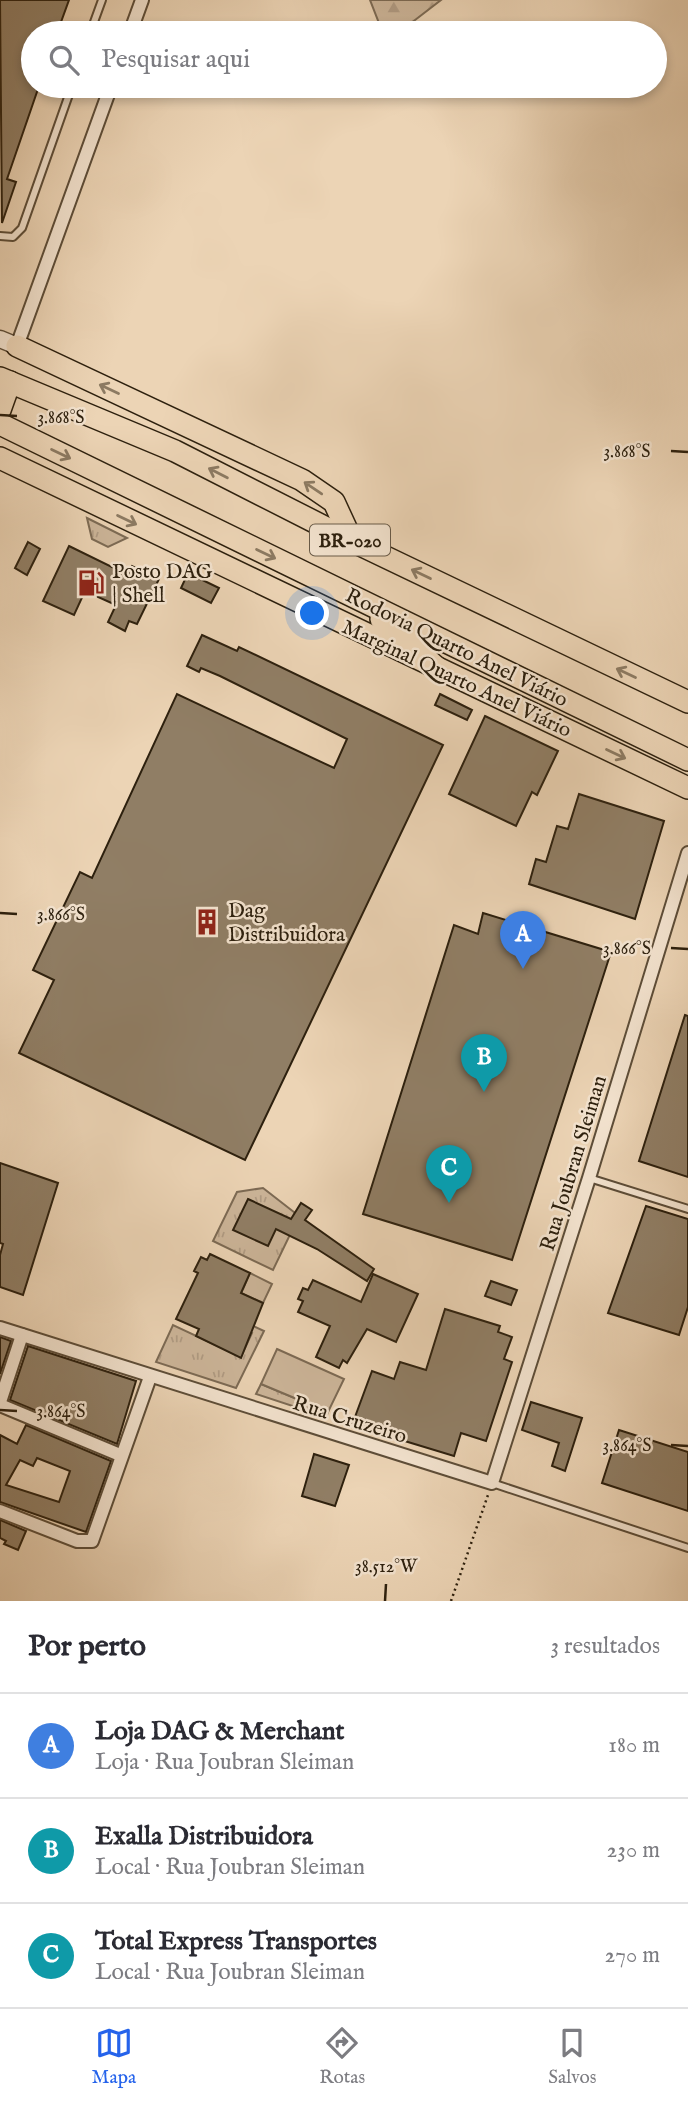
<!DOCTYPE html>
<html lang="pt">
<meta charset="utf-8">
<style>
body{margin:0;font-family:"IM FELL English",serif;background:#f2f2f3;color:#2b2b33}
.you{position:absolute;left:313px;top:614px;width:24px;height:24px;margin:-18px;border:5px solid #fff;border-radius:50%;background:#1a73e8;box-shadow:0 0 0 10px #1a73e833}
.badge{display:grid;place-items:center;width:46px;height:46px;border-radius:50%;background:#2563eb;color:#fff;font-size:23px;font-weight:700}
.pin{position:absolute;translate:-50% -58px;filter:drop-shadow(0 2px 4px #0008)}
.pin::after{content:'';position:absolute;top:37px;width:24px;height:21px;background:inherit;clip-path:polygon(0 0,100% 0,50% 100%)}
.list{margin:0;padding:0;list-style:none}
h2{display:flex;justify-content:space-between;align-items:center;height:91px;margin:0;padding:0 28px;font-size:30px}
h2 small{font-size:23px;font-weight:400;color:#7c7c81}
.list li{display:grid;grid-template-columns:46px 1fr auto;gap:21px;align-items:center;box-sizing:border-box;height:105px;padding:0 28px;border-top:2px solid #e1e1e2}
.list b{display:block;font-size:26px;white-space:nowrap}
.list p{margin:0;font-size:23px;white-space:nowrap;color:#7c7c81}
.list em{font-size:23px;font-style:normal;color:#7c7c81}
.icon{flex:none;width:38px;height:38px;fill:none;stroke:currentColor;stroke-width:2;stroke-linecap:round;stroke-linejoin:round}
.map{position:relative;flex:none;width:688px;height:1601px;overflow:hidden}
.search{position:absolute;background:#fff;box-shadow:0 4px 10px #0003;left:21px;right:21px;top:21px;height:77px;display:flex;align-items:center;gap:18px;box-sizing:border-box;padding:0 24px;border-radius:38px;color:#7c7c81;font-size:26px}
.sheet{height:406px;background:#fff}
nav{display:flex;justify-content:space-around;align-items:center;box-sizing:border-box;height:98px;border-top:2px solid #e1e1e2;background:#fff;font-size:19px;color:#7c7c81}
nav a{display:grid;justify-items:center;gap:4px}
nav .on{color:#2563eb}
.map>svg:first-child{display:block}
.grass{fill:url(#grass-tufts);stroke:#7c6a54;stroke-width:2}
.forest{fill:url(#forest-firs);stroke:#7c6a54;stroke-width:2}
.green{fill:#ccb599;stroke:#7c6a54;stroke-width:2}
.building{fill:#907e65;stroke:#2d200e;stroke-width:2;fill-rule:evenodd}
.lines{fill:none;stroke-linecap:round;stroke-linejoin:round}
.service-casing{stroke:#5d4d38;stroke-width:10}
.minor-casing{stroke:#5d4d38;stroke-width:16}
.tertiary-casing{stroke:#5d4d38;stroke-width:19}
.primary-casing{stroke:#2d200e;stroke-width:24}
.trunk-casing{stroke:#2d200e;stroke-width:24}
.path{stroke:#2d200e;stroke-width:2.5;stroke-dasharray:2 3.5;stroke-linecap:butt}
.service{stroke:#f3e3cf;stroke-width:6}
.minor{stroke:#f3e3cf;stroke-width:12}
.tertiary{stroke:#f3e3cf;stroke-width:16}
.primary{stroke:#ecd4b5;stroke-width:21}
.trunk{stroke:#ecd4b5;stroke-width:21}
.oneway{stroke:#8c7a62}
.ticks{fill:none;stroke:#2d200e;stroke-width:2.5}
.labels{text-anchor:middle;stroke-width:5;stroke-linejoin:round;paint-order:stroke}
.shield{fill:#f3e3cf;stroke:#685a48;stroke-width:2}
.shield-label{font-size:19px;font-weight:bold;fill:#2d200e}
.poi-label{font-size:21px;fill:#2d200e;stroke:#f3e3cf;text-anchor:start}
.street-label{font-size:21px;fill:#2d200e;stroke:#f3e3cf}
.ticks-label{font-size:18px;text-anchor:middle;fill:#2d200e;stroke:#f3e3cf;stroke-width:5;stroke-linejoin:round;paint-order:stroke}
</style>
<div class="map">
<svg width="688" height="1601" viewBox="0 0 688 1601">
<defs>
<pattern id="grass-tufts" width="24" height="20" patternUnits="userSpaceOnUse" patternTransform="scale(1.75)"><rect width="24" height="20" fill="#ccb599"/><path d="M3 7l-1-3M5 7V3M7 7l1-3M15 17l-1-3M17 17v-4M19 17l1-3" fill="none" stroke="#b09b83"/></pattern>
<pattern id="forest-firs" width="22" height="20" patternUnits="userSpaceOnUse" patternTransform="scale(1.75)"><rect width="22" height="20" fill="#ccb599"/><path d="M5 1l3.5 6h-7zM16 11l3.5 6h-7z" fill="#b09b83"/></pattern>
</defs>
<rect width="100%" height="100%" fill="#ecd4b5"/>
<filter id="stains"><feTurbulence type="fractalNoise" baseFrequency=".00286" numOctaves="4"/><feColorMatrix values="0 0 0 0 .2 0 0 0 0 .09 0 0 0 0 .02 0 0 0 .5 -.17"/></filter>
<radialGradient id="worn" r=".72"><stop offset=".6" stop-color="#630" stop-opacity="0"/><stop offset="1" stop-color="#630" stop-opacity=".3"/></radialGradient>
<g class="grass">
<polygon points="87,518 127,538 108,547 92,539"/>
<polygon points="263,1188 299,1216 273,1270 213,1241 237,1192"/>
<polygon points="250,1273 272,1284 263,1303 241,1293"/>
<polygon points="212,1313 230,1315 264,1331 236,1388 156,1362 173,1325 241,1357 252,1333"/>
<polygon points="261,1384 328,1412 326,1417 256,1394"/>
</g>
<polygon class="forest" points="370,0 441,0 406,27 379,23"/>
<polygon class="green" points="277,1349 344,1379 328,1412 261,1384"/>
<g class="building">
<polygon points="0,0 69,0 57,33 33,33 33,86 39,86 7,179 16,182 2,223"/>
<polygon points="28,542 40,549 27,575 15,568"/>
<polygon points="69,546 128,575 132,566 159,579 137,624 129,621 125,631 108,622 116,605 85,591 74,615 43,601"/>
<polygon points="188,573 219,588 211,603 181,588"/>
<polygon points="202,635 237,651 239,647 443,745 245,1160 19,1053 54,980 33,970 80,872 92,878 177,694 334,768 347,739 220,676 201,668 199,672 187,666"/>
<polygon points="440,694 472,710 467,720 435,705"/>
<polygon points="485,716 558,751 537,795 532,792 516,826 449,794"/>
<polygon points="579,794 664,821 635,919 529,884 536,859 546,862 557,826 568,829"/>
<polygon points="483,913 611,952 512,1260 363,1214 454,925 478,934"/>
<polygon points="685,1015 688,1016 688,1177 639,1161"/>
<polygon points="0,1163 58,1183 23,1295 0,1287 0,1255 3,1244 0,1243"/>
<polygon points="248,1199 291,1219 301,1203 312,1210 305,1220 374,1269 367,1281 317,1249 276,1229 268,1246 233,1230"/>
<polygon points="646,1206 688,1219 688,1307 679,1335 608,1313"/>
<polygon points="210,1254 250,1273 241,1293 263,1303 241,1358 196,1336 199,1329 176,1319 198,1273 194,1271 201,1257 207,1260"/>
<polygon points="373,1274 418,1294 396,1342 367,1329 347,1363 343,1360 339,1368 316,1357 330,1326 298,1312 303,1301 298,1299 303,1288 308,1290 313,1280 361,1302"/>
<polygon points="491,1281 517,1290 511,1305 485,1296"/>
<polygon points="445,1309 500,1326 498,1332 512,1337 504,1359 512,1362 486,1441 461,1433 454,1456 352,1425 372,1371 394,1379 400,1362 426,1370"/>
<polygon points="0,1337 11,1341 0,1374"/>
<polygon points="28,1346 136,1381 117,1444 10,1400"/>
<polygon points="531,1402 582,1418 565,1471 552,1466 559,1443 522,1430"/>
<path d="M26,1425L111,1461L86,1532L0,1502V1435L17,1444ZM37,1458L70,1471L59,1502L6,1485L20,1460L33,1466Z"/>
<polygon points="619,1430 688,1452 688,1511 602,1483"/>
<polygon points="314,1454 349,1465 335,1506 302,1496"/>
<polygon points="0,1520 26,1531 18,1550 4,1544 6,1541 0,1538"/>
</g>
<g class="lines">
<g class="service-casing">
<g id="service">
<polyline points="90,33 102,0"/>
<polyline points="0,236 13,237 22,228 72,86"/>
<polyline points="589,1178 688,1209"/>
<polyline points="492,1483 688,1548"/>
</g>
</g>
<g class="minor-casing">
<g id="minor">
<polyline points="130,33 142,0"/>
<polyline points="17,346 111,86"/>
<polyline points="0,1328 492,1483 589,1178 688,853"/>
<polyline points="0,1402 22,1335"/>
<polyline points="0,1405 120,1455"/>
<polyline points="0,1511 77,1541 92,1541 150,1377"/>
</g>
</g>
<g class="tertiary-casing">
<polyline id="tertiary" points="0,339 17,346"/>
</g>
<g class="primary-casing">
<polyline id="primary" points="0,458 688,788"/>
</g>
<g class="trunk-casing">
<g id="trunk">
<polyline points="17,346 302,480 334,502 352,541"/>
<polyline points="0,378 175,451 352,541 688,702"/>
<polyline points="0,410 10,382"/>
<polyline points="0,424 688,760"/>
<polyline points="381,619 443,673"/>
</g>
</g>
<polyline class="path" points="451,1601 488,1495"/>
<use href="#service" class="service"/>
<use href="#minor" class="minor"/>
<use href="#tertiary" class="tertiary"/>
<use href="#primary" class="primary"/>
<use href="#trunk" class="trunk"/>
</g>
<defs><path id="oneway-shaft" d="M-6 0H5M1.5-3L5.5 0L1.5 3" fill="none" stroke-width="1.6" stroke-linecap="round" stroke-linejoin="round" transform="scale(1.75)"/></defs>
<g class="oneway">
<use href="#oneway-shaft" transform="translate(109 389) rotate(-155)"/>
<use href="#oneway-shaft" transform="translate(61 454) rotate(26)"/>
<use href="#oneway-shaft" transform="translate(218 473) rotate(-153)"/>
<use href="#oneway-shaft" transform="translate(313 488) rotate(-146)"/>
<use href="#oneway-shaft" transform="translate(127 520) rotate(26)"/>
<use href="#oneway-shaft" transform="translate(266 554) rotate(26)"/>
<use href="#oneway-shaft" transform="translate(421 574) rotate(-154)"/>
<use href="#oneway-shaft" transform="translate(626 673) rotate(-155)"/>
<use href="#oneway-shaft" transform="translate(616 754) rotate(25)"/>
</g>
<path class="ticks" d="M0,415L17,416M671,451L688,452M0,913L17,914M671,948L688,949M0,1410L17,1411M671,1445L688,1446M385,1601L386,1584"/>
<defs>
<g id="fuel-bare" transform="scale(2.1)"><path d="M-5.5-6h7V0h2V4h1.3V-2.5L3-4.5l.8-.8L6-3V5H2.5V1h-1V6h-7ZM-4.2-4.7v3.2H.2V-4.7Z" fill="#8f2418" stroke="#f3e3cf" stroke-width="2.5" paint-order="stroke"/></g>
<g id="building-bare" transform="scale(2.1)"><path d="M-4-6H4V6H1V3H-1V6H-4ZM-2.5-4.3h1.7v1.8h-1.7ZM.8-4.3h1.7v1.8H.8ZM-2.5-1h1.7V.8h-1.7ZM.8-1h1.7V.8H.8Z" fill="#8f2418" stroke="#f3e3cf" stroke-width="2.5" paint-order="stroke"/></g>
</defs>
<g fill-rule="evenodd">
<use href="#fuel-bare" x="91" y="583"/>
<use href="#building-bare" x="207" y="922"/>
</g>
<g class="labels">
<rect class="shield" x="310" y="524.5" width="80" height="31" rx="5"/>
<g class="shield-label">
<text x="350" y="547">BR-020</text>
</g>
<g class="poi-label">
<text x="112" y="578">Posto DAG<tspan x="112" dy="24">| Shell</tspan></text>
<text x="228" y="917">Dag<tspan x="228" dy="24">Distribuidora</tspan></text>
</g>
<g class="street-label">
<text transform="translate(457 647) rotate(26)" y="7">Rodovia Quarto Anel Viário</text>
<text transform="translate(457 678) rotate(25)" y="7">Marginal Quarto Anel Viário</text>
<text transform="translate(573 1163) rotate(-73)" y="7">Rua Joubran Sleiman</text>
<text transform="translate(350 1419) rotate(17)" y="7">Rua Cruzeiro</text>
</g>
</g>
<g class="ticks-label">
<text x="61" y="423">3.868°S</text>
<text x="627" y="457">3.868°S</text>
<text x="61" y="920">3.866°S</text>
<text x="627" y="954">3.866°S</text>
<text x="61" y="1417">3.864°S</text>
<text x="627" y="1451">3.864°S</text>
<text x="386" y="1572">38.512°W</text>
</g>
<rect width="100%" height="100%" filter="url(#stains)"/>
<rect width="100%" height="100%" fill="url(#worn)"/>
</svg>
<div class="you"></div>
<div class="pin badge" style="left:523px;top:969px;background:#3f7fe0">A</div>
<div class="pin badge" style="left:484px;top:1092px;background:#0f9aa8">B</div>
<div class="pin badge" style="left:449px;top:1203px;background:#0f9aa8">C</div>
<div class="search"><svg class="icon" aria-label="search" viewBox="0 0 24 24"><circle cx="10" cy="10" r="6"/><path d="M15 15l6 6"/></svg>Pesquisar aqui</div>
</div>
<section class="sheet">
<h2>Por perto<small>3 resultados</small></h2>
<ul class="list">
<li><span class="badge" style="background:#3f7fe0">A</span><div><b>Loja DAG &amp; Merchant</b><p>Loja · Rua Joubran Sleiman</p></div><em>180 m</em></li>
<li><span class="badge" style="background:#0f9aa8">B</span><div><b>Exalla Distribuidora</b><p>Local · Rua Joubran Sleiman</p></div><em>230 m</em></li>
<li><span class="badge" style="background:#0f9aa8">C</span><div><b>Total Express Transportes</b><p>Local · Rua Joubran Sleiman</p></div><em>270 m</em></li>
</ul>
</section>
<nav>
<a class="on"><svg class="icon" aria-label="map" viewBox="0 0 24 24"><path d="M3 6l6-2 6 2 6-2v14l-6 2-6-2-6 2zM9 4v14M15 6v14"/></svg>Mapa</a>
<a><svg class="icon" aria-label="directions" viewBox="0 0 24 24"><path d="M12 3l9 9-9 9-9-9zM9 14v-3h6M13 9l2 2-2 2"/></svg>Rotas</a>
<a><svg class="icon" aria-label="saved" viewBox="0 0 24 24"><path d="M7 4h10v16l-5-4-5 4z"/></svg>Salvos</a>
</nav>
